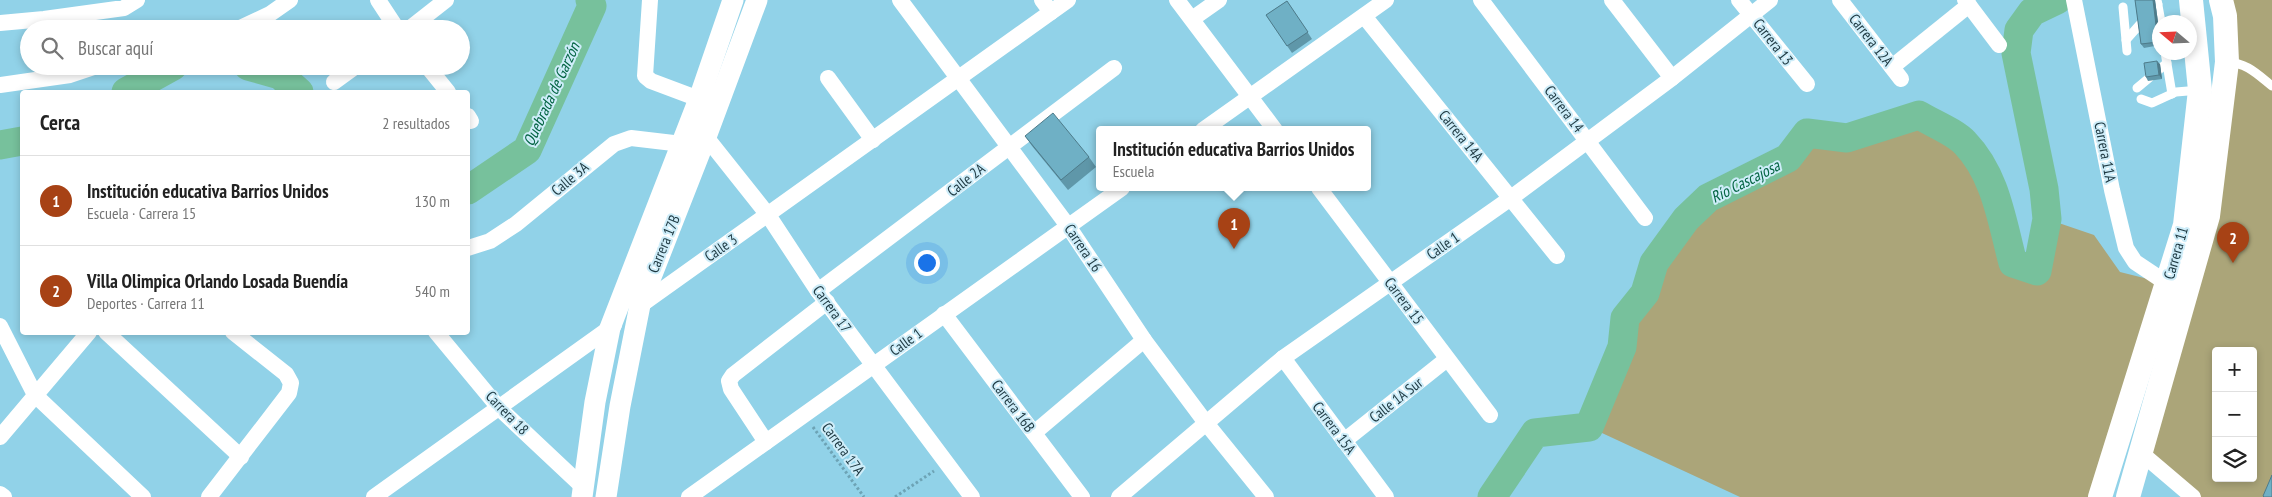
<!DOCTYPE html>
<html lang="es">
<meta charset="utf-8">
<style>
body{margin:0;font-family:"PT Sans Narrow",sans-serif;background:#f6f6f6;color:#222}
.controls{position:absolute;right:15px;bottom:15px;display:grid;overflow:hidden;border-radius:5px;box-shadow:0 2px 8px #0003}
.controls button{width:45px;height:45px;display:grid;place-items:center;padding:0;border:0;border-bottom:1px solid #e0e0e0;background:#fff;color:#222;font:25px sans-serif}
.compass{position:absolute;left:2152px;top:15px;width:45px;height:45px;border-radius:50%;background:#fff;box-shadow:0 2px 8px #0003;rotate:289deg}
.you{position:absolute;left:926px;top:262px;width:18px;height:18px;margin:-12px;border:4px solid #fff;border-radius:50%;background:#1a73e8;box-shadow:0 0 0 8px #1a73e833}
.badge{display:grid;place-items:center;width:32px;height:32px;border-radius:50%;background:#a74215;color:#fff;font-size:16px;font-weight:700}
.pin{position:absolute;translate:-50% -41px;filter:drop-shadow(0 1px 2px #0008)}
.pin::after{content:'';position:absolute;top:26px;width:18px;height:15px;background:inherit;clip-path:polygon(0 0,100% 0,50% 100%)}
.popup{position:absolute;left:1096px;top:126px;width:275px;height:65px;box-sizing:border-box;display:grid;place-content:center;border-radius:5px;background:#fff;filter:drop-shadow(0 1px 4px #0005);font-size:16px;white-space:nowrap;color:#767676}
.popup b{font-size:19px;color:#222}
.popup::after{content:'';position:absolute;left:50%;top:100%;margin-left:-10px;border:10px solid transparent;border-top-color:#fff}
.list{margin:0;padding:0;list-style:none}
h2{display:flex;justify-content:space-between;align-items:center;height:65px;margin:0;padding:0 20px;font-size:21px}
h2 small{font-size:16px;font-weight:400;color:#767676}
.list li{display:grid;grid-template-columns:32px 1fr auto;gap:15px;align-items:center;box-sizing:border-box;height:90px;padding:0 20px;border-top:1px solid #e0e0e0}
.list b{display:block;font-size:19px;white-space:nowrap}
.list p{margin:0;font-size:16px;white-space:nowrap;color:#767676}
.list em{font-size:16px;font-style:normal;color:#767676}
.icon{flex:none;width:28px;height:28px;fill:none;stroke:currentColor;stroke-width:2;stroke-linecap:round;stroke-linejoin:round}
.map{position:relative;flex:none;width:2272px;height:497px;overflow:hidden}
.search{position:absolute;background:#fff;box-shadow:0 2px 8px #0003;left:20px;top:20px;width:450px;height:55px;display:flex;align-items:center;gap:12px;box-sizing:border-box;padding:0 18px;border-radius:28px;color:#767676;font-size:19px}
.panel{position:absolute;background:#fff;box-shadow:0 2px 8px #0003;left:20px;top:90px;width:450px;height:245px;border-radius:5px}
.map>svg:first-child{display:block}
.green{fill:#aba579;fill-rule:evenodd}
.lines{fill:none;stroke-linecap:round;stroke-linejoin:round}
.river{stroke:#77c19c;stroke-width:29}
.path{stroke:#6da3b5;stroke-width:3;stroke-dasharray:2.5 2.5;stroke-linecap:butt}
.service{stroke:#fff;stroke-width:9}
.minor{stroke:#fff;stroke-width:16}
.tertiary{stroke:#fff;stroke-width:21}
.secondary{stroke:#fff;stroke-width:24}
.wall{fill:#5f97a9}
.shaded-wall{fill:#4e7b8a}
.building{fill:#6fb0c5;stroke:#4e7b8a}
.labels{text-anchor:middle;stroke-width:4;stroke-linejoin:round;paint-order:stroke}
.street-label{font-size:15px;fill:#1d3841;stroke:#ceedf9}
.water-label{font-size:16px;font-style:italic;fill:#036442;stroke:#ceedf9}
</style>
<div class="map">
<svg width="2272" height="497" viewBox="0 0 2272 497">
<rect width="100%" height="100%" fill="#91d2e8"/>
<g class="green">
<path d="M2221,0H2272V497H2193L2140,452L2208,216ZM2216,351H2253V478H2216Z"/>
<path d="M1919,115C1932,123 1955,132 1965,143C1996,175 2002,222 2013,263L2037,271L2047,219L2094,235L2120,272L2168,284L2100,497H1740L1589,427L1622,347L1625,318L1645,293L1654,263L1686,219L1708,198L1788,158L1807,133L1847,138Z"/>
</g>
<g class="lines">
<g class="river">
<polyline points="248,66 280,75 299,92"/>
<polyline points="126,92 173,66"/>
<polyline points="0,145 22,141"/>
<polyline points="468,190 527,150 592,6 590,0"/>
<path d="M1492,497L1535,433L1589,427L1622,347L1625,318L1645,293L1654,263L1686,219L1708,198L1788,158L1807,133L1847,138L1919,115C1932,123 1955,132 1965,143C1996,175 2002,222 2013,263L2037,271L2047,219L2044,189L2016,53L2019,30L2032,12L2057,0"/>
</g>
<g class="path">
<polyline points="813,427 864,497"/>
<polyline points="895,497 934,471"/>
</g>
<g class="service">
<polyline points="2157,0 2161,22"/>
<polyline points="2123,7 2127,51"/>
<polyline points="2126,40 2158,4"/>
<polyline points="2165,52 2172,94"/>
<path d="M2227,62C2247,63 2257,74 2272,86"/>
<polyline points="2137,88 2167,63"/>
<polyline points="2141,99 2152,103 2176,92 2200,90"/>
</g>
<g class="minor">
<polyline points="378,0 397,29"/>
<polyline points="650,0 645,76 651,81 699,99"/>
<polyline points="900,0 1068,226 1144,340 1206,423 1266,497"/>
<polyline points="1042,0 1051,12"/>
<polyline points="1177,0 1275,130"/>
<polyline points="1481,0 1645,218"/>
<polyline points="1612,0 1672,78"/>
<polyline points="1739,0 1807,84"/>
<polyline points="1840,0 1901,79"/>
<polyline points="1965,0 1999,45"/>
<polyline points="2074,0 2112,190 2126,248 2135,262 2168,284"/>
<polyline points="1364,16 1557,256"/>
<polyline points="1192,19 1219,0"/>
<polyline points="0,23 44,19 124,8 137,0"/>
<polyline points="238,29 270,14 290,0"/>
<polyline points="409,29 446,0"/>
<polyline points="427,66 448,92"/>
<polyline points="1892,67 1969,5"/>
<polyline points="828,78 873,140"/>
<polyline points="334,82 356,66"/>
<polyline points="0,85 70,75 97,66"/>
<polyline points="468,116 471,121"/>
<polyline points="1203,130 1386,0"/>
<polyline points="696,134 706,137 768,215 818,291 972,497"/>
<polyline points="1319,188 1490,415"/>
<polyline points="468,248 490,241 516,224 614,144 631,138 682,144"/>
<polyline points="818,291 1114,68"/>
<polyline points="638,307 1068,0"/>
<polyline points="944,314 1082,497"/>
<polyline points="0,326 35,395 143,497"/>
<polyline points="106,332 241,457"/>
<polyline points="436,332 499,408 583,487"/>
<polyline points="1283,358 1386,497"/>
<polyline points="1034,433 1144,340"/>
<polyline points="0,437 89,332"/>
<polyline points="1344,441 1447,359"/>
<polyline points="766,442 731,389 729,381 733,375 827,302"/>
<polyline points="2140,452 2193,497"/>
<polyline points="0,494 4,497"/>
<polyline points="209,497 289,393 291,383 286,374 233,332"/>
<polyline points="374,497 614,325"/>
<polyline points="689,497 1122,188"/>
<polyline points="1119,497 1283,358 1511,198 1672,78 1770,0"/>
</g>
<g class="tertiary">
<polyline points="582,497 595,402 610,328 699,99 733,0"/>
<polyline points="606,497 620,406 640,305 706,137 757,0"/>
</g>
<g class="secondary">
<polyline points="2100,497 2185,225 2200,90 2191,0"/>
<polyline points="2128,497 2208,216 2227,62 2225,16 2221,0"/>
</g>
</g>
<g class="wall">
<polygon points="2135,0 2155,0 2160,37 2160,45 2144,48 2141,44"/>
<polygon points="1287,1 1312,39 1292,53 1266,15"/>
<polygon points="2160,64 2162,79 2148,81 2146,77"/>
<polygon points="1025,136 1089,157 1096,167 1068,190 1032,146"/>
</g>
<g class="shaded-wall">
<polygon points="2153,0 2155,0 2160,37 2160,44 2158,42"/>
<polygon points="2157,61 2160,64 2162,79 2159,75"/>
</g>
<g class="building">
<polygon points="2135,0 2153,0 2158,42 2141,44"/>
<polygon points="1287,1 1308,32 1287,46 1266,15"/>
<polygon points="2157,61 2159,75 2146,77 2144,63"/>
<polygon points="1053,113 1089,157 1061,180 1025,136"/>
<polygon points="2272,475 2272,497 2264,497 2263,496"/>
</g>
<g class="labels">
<g class="street-label">
<text transform="translate(1871 40) rotate(52)" y="5">Carrera 12A</text>
<text transform="translate(1773 42) rotate(52)" y="5">Carrera 13</text>
<text transform="translate(1564 109) rotate(53)" y="5">Carrera 14</text>
<text transform="translate(1461 136) rotate(51)" y="5">Carrera 14A</text>
<text transform="translate(2105 152) rotate(79)" y="5">Carrera 11A</text>
<text transform="translate(570 179) rotate(-40)" y="5">Calle 3A</text>
<text transform="translate(966 180) rotate(-38)" y="5">Calle 2A</text>
<text transform="translate(664 244) rotate(-68)" y="5">Carrera 17B</text>
<text transform="translate(1443 246) rotate(-35)" y="5">Calle 1</text>
<text transform="translate(721 248) rotate(-35)" y="5">Calle 3</text>
<text transform="translate(1083 248) rotate(56)" y="5">Carrera 16</text>
<text transform="translate(2176 253) rotate(-74)" y="5">Carrera 11</text>
<text transform="translate(1404 301) rotate(53)" y="5">Carrera 15</text>
<text transform="translate(832 309) rotate(54)" y="5">Carrera 17</text>
<text transform="translate(906 342) rotate(-36)" y="5">Calle 1</text>
<text transform="translate(1396 400) rotate(-38)" y="5">Calle 1A Sur</text>
<text transform="translate(1013 406) rotate(53)" y="5">Carrera 16B</text>
<text transform="translate(507 413) rotate(46)" y="5">Carrera 18</text>
<text transform="translate(1334 428) rotate(53)" y="5">Carrera 15A</text>
<text transform="translate(843 449) rotate(54)" y="5">Carrera 17A</text>
</g>
<g class="water-label">
<text transform="translate(551 94) rotate(-65)" y="6">Quebrada de Garzón</text>
<text transform="translate(1745 181) rotate(-27)" y="6">Río Cascajosa</text>
</g>
</g>
</svg>
<div class="controls">
<button>+</button>
<button>−</button>
<button><svg class="icon" aria-label="layers" viewBox="0 0 24 24"><path d="M12 4l9 5-9 5-9-5zM3 14l9 5 9-5"/></svg></button>
</div>
<svg class="compass" viewBox="-18 -18 36 36"><path d="M0-13l5 13h-10z" fill="#e53935"/><path d="M0 13l5-13h-10z" fill="#767676"/></svg>
<div class="you"></div>
<div class="pin badge" style="left:1234px;top:249px">1</div>
<div class="popup"><b>Institución educativa Barrios Unidos</b>Escuela</div>
<div class="pin badge" style="left:2233px;top:263px">2</div>
<div class="search"><svg class="icon" aria-label="search" viewBox="0 0 24 24"><circle cx="10" cy="10" r="6"/><path d="M15 15l6 6"/></svg>Buscar aquí</div>
<section class="panel">
<h2>Cerca<small>2 resultados</small></h2>
<ul class="list">
<li><span class="badge">1</span><div><b>Institución educativa Barrios Unidos</b><p>Escuela · Carrera 15</p></div><em>130 m</em></li>
<li><span class="badge">2</span><div><b>Villa Olimpica Orlando Losada Buendía</b><p>Deportes · Carrera 11</p></div><em>540 m</em></li>
</ul>
</section>
</div>
